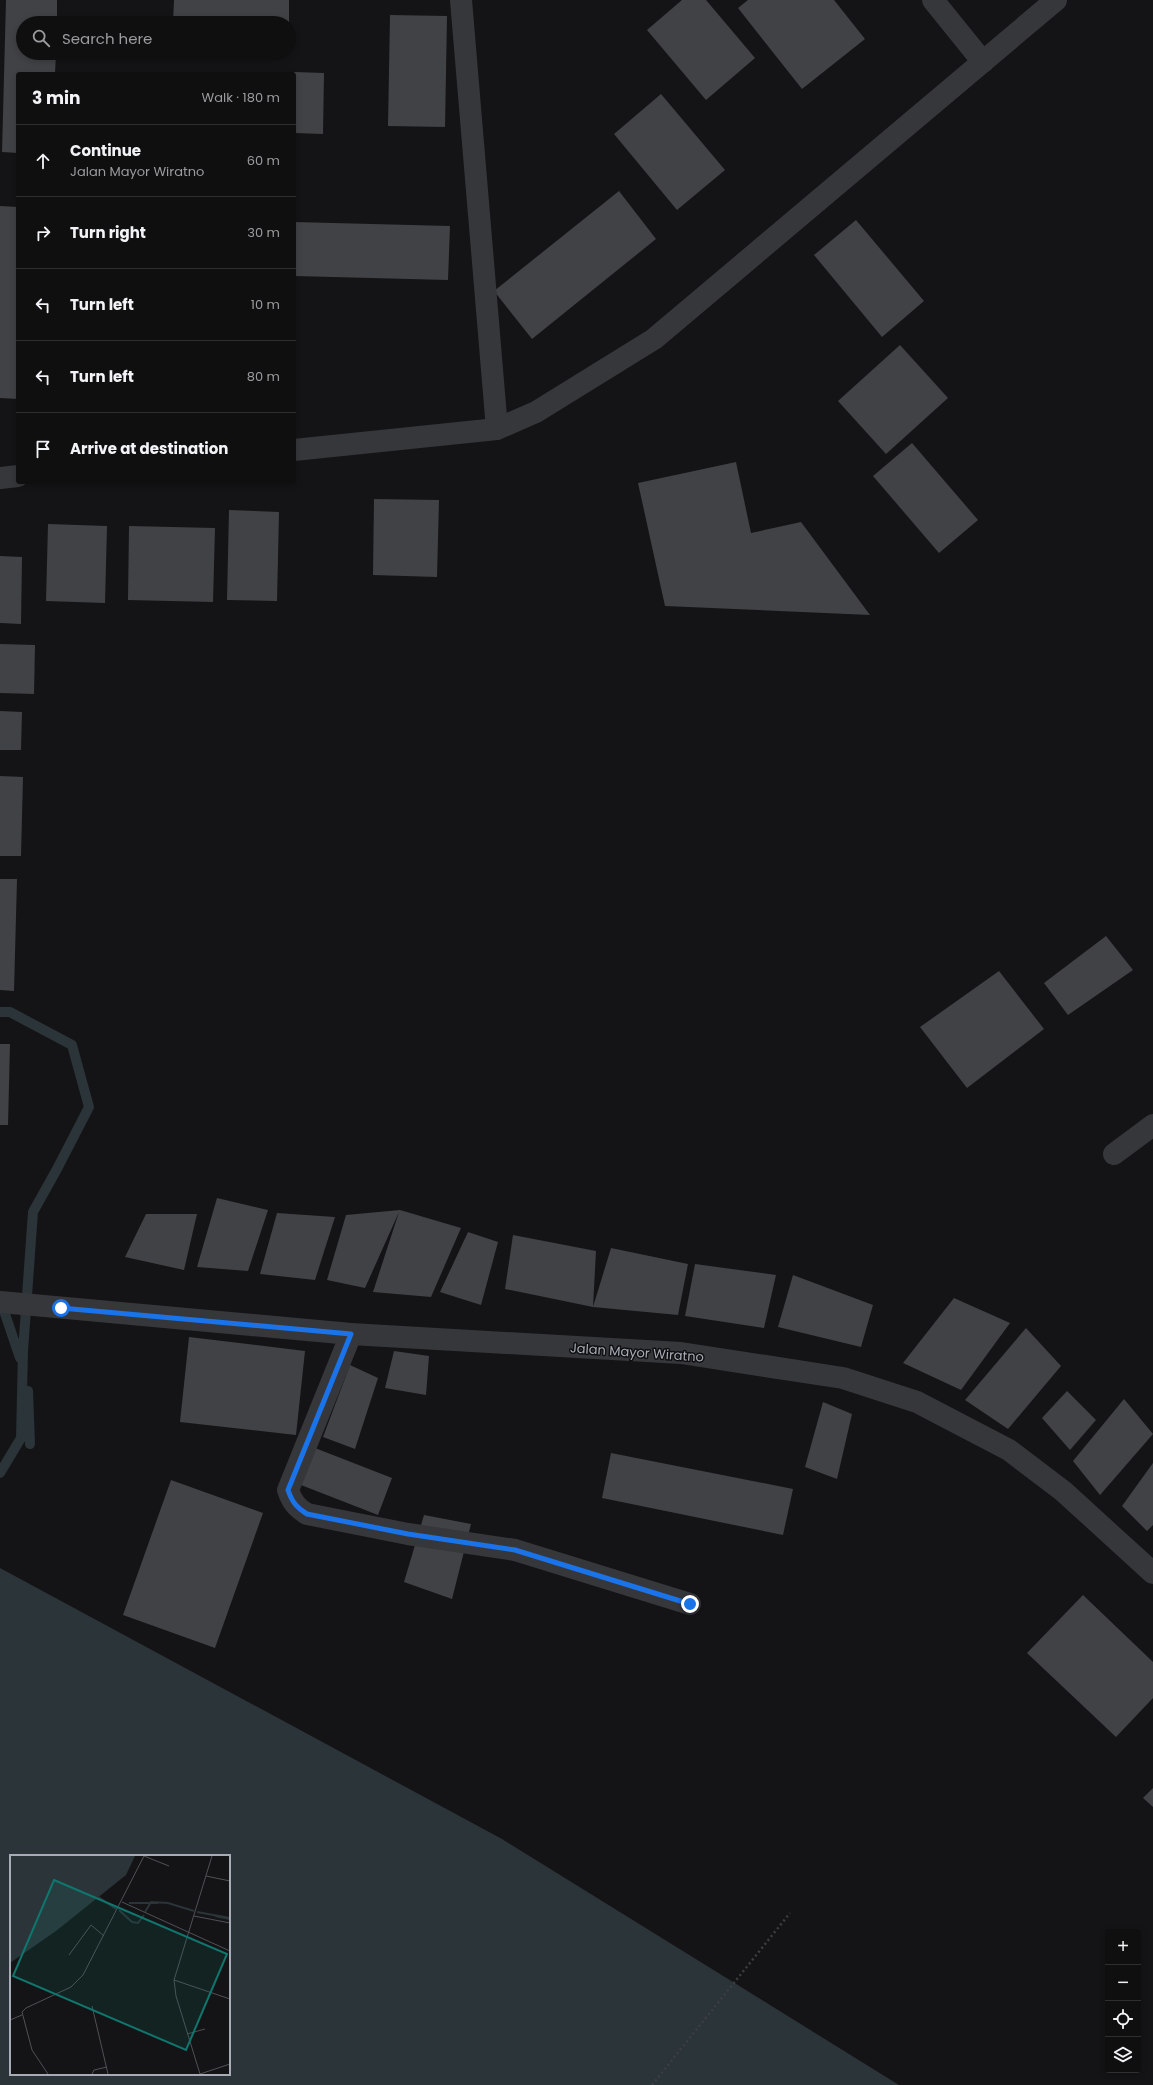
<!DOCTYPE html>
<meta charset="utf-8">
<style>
body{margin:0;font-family:Poppins,sans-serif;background:#1d1d1e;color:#f1f3f6}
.controls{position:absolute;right:12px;bottom:12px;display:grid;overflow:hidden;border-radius:4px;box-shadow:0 2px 6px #0003}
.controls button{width:36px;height:36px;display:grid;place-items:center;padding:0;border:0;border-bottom:1px solid #2f2f30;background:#0f0f10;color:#f1f3f6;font:20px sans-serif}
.stop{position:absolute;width:12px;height:12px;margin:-9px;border:3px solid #1a73e8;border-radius:50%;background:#fff}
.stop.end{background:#1a73e8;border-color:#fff;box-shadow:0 1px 4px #0008}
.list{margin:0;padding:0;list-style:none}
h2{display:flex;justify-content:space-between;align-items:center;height:52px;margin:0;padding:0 16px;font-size:17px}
h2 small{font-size:13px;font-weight:400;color:#9b9c9f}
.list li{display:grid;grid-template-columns:26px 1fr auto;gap:12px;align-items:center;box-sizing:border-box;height:72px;padding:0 16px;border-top:1px solid #2f2f30}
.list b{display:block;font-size:15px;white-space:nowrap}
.list p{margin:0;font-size:13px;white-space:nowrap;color:#9b9c9f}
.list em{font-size:13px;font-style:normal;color:#9b9c9f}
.icon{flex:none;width:22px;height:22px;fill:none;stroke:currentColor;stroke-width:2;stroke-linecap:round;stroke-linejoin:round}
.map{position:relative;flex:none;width:1153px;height:2085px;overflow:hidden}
.search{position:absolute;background:#0f0f10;box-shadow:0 2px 6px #0003;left:16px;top:16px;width:280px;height:44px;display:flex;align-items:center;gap:10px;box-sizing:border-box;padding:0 14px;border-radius:22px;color:#9b9c9f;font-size:15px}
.panel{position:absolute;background:#0f0f10;box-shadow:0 2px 6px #0003;left:16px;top:72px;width:280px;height:412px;border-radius:4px}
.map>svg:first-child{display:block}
.water{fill:#2b3439;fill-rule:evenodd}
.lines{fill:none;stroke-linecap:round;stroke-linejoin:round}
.stream{stroke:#2b3439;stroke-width:10}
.building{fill:#414246}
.path{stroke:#3c3e42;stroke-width:2.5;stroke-dasharray:2 3;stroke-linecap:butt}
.minor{stroke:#36373b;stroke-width:22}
.route{stroke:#1a73e8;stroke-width:5}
.labels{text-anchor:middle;stroke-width:3;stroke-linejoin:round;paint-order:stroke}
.street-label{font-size:13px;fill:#a7acb6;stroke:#0f0f11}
.inset-river{fill:none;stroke:#2b3439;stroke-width:2}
.inset-road{fill:none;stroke:#4f5156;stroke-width:1}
.view{fill:#0f766e;fill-opacity:0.15;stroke:#0f766e;stroke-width:2}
.inset-edge{fill:none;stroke:#a7acb6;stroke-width:2}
</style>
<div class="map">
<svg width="1153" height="2085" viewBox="0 0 1153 2085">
<rect width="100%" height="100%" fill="#141416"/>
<path class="water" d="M0,1568L502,1839L899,2085H0ZM11,1856H229V2074H11Z"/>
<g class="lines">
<g class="stream">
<polyline points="0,1012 10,1012 72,1045 89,1107 57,1169 33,1212 23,1351 21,1438 0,1473"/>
<polyline points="1,1302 20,1358"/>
<polyline points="28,1391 30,1444"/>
</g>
</g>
<g class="building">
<polygon points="6,0 57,0 57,23 23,23 23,53 56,53 55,74 18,74 18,153 2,152"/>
<polygon points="174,0 289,0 289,23 173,23"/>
<polygon points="682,0 706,0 755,58 706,100 647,30"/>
<polygon points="748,0 834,0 865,39 802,89 738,8"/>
<polygon points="390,15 447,16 445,127 388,126"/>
<polygon points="294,72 324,73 323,134 294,133"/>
<polygon points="661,94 725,170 677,210 614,134"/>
<polygon points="619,191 656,239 532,339 494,291"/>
<polygon points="0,206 18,207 18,399 0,398"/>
<polygon points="856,220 924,301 882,337 814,255"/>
<polygon points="294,222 450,226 448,280 294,276"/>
<polygon points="900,345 948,398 886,454 838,401"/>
<polygon points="912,443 978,520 939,553 873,476"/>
<polygon points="736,462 751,533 801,522 870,615 665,606 638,483"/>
<polygon points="374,499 439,500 437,577 373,575"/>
<polygon points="229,510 279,512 277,601 227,600"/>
<polygon points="48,524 107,526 105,603 46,601"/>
<polygon points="129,526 215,528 213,602 128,600"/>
<polygon points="0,556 22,557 21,624 0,623"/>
<polygon points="0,644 35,645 34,694 0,693"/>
<polygon points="0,711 22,712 21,750 0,750"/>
<polygon points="0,776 23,777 21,856 0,856"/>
<polygon points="0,879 17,879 14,991 0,990"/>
<polygon points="1106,936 1133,970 1068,1015 1044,983"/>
<polygon points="999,971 1044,1029 967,1088 920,1027"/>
<polygon points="0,1044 10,1044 8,1125 0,1125"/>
<polygon points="217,1198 268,1210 248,1271 197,1267"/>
<polygon points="400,1210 461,1228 431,1297 373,1292 399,1212 365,1288 327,1280 346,1215"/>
<polygon points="277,1213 335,1217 315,1280 260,1274"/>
<polygon points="146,1214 197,1214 184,1270 125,1257"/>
<polygon points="468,1232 498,1242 481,1305 440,1292"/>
<polygon points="513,1235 596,1251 593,1307 611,1248 688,1264 678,1315 593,1307 505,1289"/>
<polygon points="695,1264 776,1275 764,1328 685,1316"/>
<polygon points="793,1275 873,1305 861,1347 778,1327"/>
<polygon points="954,1298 1010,1323 961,1390 903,1363"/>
<polygon points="1026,1328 1061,1366 1008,1429 965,1400"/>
<polygon points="189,1337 305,1351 296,1435 180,1422"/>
<polygon points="394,1351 429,1356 426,1395 385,1388"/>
<polygon points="350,1365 378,1378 355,1449 323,1437"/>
<polygon points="1067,1391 1096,1420 1070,1450 1042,1418"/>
<polygon points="1124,1399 1153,1434 1100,1495 1073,1461"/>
<polygon points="823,1402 852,1414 837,1479 805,1467"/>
<polygon points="315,1448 392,1478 378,1515 301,1485"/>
<polygon points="611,1453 793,1489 783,1535 602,1498"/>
<polygon points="1153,1463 1153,1525 1147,1531 1122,1506"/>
<polygon points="171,1480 263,1513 215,1648 123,1615"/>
<polygon points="424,1515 471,1524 452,1599 404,1582"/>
<polygon points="1083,1595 1153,1662 1153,1698 1116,1737 1027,1653"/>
<polygon points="1153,1788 1153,1807 1143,1798"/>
</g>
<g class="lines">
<polyline class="path" points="652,2085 790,1913"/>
<g class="minor">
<polyline points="461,0 497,429"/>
<polyline points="933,0 983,62"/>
<polyline points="294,450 497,429 536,412 654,339 1056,0"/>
<polyline points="0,478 18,476"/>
<polyline points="1114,1154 1153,1125"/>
<polyline points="0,1302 351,1334 681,1353 843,1378 917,1402 1009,1450 1063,1491 1153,1573"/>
<path d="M351,1334L288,1490C292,1502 297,1508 307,1514L408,1534L515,1550L690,1604"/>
</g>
</g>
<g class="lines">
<path class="route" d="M61,1308L351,1334L288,1490C292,1502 297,1508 307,1514L408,1534L515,1550L690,1604"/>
</g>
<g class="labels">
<g class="street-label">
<text transform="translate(637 1352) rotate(4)" y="5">Jalan Mayor Wiratno</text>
</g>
</g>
<g transform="translate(10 1855)">
<rect width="220" height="220" fill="#141416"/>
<path d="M0,1H125L116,20L46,76L0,108Z" fill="#2b3439"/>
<path class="inset-river" d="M87,41L106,54M119,48H148M109,55L122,67L128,68L134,60M135,57L141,47L158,48L184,56M187,57L220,63M205,61L220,64"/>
<path class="inset-road" d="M134,1L159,11M196,21L220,26M112,47L220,96M184,61L220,68M59,100L81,70L94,81M164,125L220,144M82,151L98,219M0,165L12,160M177,179L195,174M38,219L22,195L12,157L16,153L61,132L73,120L134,1M82,219L84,215L97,212M190,219L166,141L164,125L202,1M190,219L220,209"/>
<path class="view" d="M44,25L217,99L176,195L3,121Z"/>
<rect width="220" height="220" class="inset-edge"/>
</g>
</svg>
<div class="controls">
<button>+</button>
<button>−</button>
<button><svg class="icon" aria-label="locate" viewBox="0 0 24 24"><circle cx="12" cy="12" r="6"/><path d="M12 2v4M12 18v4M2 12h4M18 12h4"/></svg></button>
<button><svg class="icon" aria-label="layers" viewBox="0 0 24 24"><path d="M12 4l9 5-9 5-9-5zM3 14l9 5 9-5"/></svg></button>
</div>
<div class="stop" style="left:61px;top:1308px"></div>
<div class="stop end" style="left:690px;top:1604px"></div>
<div class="search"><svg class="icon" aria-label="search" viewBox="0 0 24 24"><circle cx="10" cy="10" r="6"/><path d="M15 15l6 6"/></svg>Search here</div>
<section class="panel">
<h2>3 min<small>Walk · 180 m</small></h2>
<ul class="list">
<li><svg class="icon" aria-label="ahead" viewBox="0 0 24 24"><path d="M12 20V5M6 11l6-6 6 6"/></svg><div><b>Continue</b><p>Jalan Mayor Wiratno</p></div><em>60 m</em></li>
<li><svg class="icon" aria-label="right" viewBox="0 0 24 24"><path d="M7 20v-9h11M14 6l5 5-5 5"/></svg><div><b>Turn right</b></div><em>30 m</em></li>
<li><svg class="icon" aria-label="left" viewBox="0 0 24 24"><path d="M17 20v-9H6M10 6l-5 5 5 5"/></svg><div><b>Turn left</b></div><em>10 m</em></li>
<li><svg class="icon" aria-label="left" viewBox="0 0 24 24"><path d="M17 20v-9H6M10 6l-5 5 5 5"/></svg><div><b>Turn left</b></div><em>80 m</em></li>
<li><svg class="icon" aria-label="arrive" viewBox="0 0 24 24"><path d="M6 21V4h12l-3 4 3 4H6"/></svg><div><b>Arrive at destination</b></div></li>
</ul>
</section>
</div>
